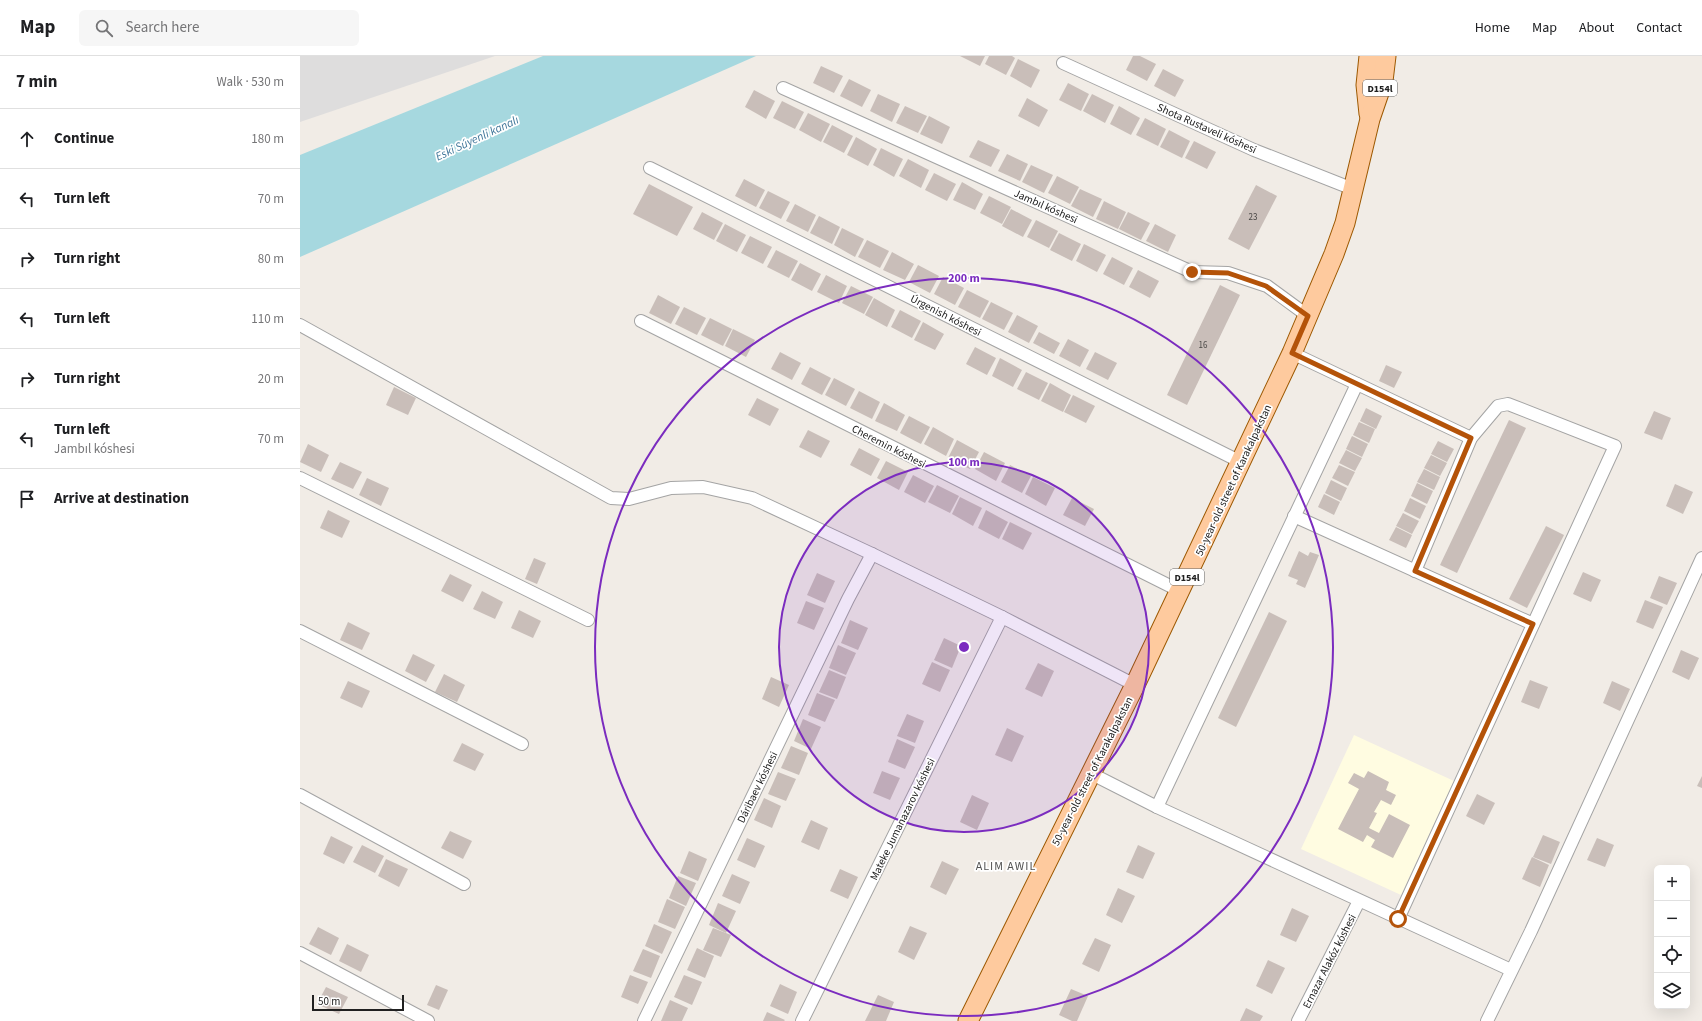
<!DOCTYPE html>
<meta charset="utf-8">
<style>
body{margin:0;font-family:"Source Sans 3",sans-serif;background:#f6f6f6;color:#202124}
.controls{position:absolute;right:12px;bottom:12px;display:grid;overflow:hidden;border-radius:6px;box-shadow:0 4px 16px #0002}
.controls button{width:36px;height:36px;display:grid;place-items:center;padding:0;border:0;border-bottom:1px solid #e0e0e0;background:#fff;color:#202124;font:20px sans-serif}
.scale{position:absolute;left:12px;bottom:10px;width:92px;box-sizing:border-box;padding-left:4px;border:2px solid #202020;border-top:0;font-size:11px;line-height:14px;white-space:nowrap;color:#202020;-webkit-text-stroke:3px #fff;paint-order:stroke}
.stop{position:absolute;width:12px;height:12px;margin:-9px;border:3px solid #b45309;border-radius:50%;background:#fff}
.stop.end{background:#b45309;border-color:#fff;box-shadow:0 1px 4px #0008}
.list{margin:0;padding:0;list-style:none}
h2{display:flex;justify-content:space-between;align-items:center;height:52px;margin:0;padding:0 16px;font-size:17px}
h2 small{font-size:13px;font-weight:400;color:#757577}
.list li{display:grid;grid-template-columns:26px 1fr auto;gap:12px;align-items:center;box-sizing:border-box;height:60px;padding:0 16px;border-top:1px solid #e0e0e0}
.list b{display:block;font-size:15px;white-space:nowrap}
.list p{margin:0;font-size:13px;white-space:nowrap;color:#757577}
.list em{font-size:13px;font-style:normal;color:#757577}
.icon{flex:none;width:22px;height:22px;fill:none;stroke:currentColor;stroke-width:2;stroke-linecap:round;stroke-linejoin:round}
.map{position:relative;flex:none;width:1402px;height:965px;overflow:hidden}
header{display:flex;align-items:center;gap:24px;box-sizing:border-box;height:56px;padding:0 20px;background:#fff;border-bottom:1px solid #e0e0e0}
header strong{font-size:19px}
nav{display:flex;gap:22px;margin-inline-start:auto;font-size:14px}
.search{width:280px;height:36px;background:#f6f6f6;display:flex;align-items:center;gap:10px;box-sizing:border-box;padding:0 14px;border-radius:6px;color:#757577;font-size:15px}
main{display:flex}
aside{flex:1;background:#fff}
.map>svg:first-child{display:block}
.residential{fill:#dedddd}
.education{fill:#fffce1}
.water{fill:#a6d8df}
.building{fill:#c9beb9}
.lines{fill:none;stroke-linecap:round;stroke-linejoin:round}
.minor-casing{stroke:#a4a4a4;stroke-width:14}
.primary-casing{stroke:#9c5800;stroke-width:21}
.minor{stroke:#fff;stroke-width:12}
.primary{stroke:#feca9e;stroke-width:19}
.route{stroke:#b45309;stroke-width:5}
.ring{fill:none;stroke:#7b2cbf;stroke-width:2}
.labels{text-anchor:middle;stroke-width:3.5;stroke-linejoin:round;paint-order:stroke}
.number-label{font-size:9px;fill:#4a4846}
.shield{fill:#fff;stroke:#636363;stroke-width:1}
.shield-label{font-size:10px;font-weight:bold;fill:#202020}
.street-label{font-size:11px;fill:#202020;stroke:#fff}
.water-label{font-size:12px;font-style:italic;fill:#41779a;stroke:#fff}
.neighbourhood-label{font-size:12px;letter-spacing:1px;fill:#535353;stroke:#fff}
.centre{fill:#7b2cbf;stroke:#fff;stroke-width:2}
.ring-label{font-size:12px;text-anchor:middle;font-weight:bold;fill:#7b2cbf;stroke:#fff;stroke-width:3.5;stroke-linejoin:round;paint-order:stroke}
</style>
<header>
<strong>Map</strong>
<div class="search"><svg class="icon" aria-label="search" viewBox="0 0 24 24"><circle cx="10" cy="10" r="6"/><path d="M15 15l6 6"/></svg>Search here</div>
<nav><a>Home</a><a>Map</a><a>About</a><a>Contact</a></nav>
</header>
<main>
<aside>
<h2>7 min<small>Walk · 530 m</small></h2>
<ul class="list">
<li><svg class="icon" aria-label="ahead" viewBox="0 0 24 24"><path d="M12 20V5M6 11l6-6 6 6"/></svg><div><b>Continue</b></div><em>180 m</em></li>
<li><svg class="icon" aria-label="left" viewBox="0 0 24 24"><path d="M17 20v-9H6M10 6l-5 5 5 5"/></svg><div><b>Turn left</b></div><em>70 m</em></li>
<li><svg class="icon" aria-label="right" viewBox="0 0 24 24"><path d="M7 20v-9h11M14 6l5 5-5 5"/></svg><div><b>Turn right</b></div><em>80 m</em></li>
<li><svg class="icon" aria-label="left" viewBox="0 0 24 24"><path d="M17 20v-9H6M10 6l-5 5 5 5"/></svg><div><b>Turn left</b></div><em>110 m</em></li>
<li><svg class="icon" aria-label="right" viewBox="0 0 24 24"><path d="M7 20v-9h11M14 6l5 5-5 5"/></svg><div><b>Turn right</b></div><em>20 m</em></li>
<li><svg class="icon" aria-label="left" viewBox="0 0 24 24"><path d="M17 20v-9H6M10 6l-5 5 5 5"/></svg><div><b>Turn left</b><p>Jambıl kóshesi</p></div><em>70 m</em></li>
<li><svg class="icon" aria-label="arrive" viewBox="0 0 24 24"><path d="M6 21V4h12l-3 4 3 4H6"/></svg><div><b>Arrive at destination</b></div></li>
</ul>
</aside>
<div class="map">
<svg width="1402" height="965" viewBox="0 0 1402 965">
<rect width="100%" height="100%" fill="#f1ece6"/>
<polygon class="residential" points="0,0 195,0 0,66"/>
<polygon class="education" points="1054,679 1154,725 1101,839 1001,793"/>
<polygon class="water" points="243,0 456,0 0,201 0,99"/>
<g class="building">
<polygon points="660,0 685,0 680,10"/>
<polygon points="689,0 712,0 715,2 706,19 685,8"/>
<polygon points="833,0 840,0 856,8 847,25 826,14"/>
<polygon points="718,3 740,14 731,32 710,20"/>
<polygon points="521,10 543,20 534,37 513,27"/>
<polygon points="863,13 884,24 875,41 854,30"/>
<polygon points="549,23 571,34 562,51 540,40"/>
<polygon points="768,27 789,38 781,55 759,44"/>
<polygon points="454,34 475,45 466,63 445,51"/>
<polygon points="578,38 600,48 592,66 570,55"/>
<polygon points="792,38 814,49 805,67 783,55"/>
<polygon points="727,42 748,54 739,71 718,60"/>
<polygon points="482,45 504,56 495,73 473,62"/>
<polygon points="605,50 627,60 618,77 596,67"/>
<polygon points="819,50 840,62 831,79 810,68"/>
<polygon points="508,57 530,68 521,86 499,74"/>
<polygon points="629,60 650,71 642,88 620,78"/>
<polygon points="845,62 866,73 858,90 836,79"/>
<polygon points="532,69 553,80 544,97 523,86"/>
<polygon points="869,74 890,85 882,102 860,91"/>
<polygon points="556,81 577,93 568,110 547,99"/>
<polygon points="678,84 700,94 691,111 669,101"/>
<polygon points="894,85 916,96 907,113 885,102"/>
<polygon points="581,92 603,103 594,121 573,109"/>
<polygon points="707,98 728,108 720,125 698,115"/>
<polygon points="608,103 629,114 621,132 599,120"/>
<polygon points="731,109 753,119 744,137 722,126"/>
<polygon points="634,117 656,128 647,145 625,134"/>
<polygon points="757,120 779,131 770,148 748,137"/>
<polygon points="444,123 465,134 456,151 435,140"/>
<polygon points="662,126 683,138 675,154 653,144"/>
<polygon points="349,128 393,151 377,180 333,158"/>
<polygon points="956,129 977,140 949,194 928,183"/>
<polygon points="780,133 802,143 793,161 771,150"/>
<polygon points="468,135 490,146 481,163 459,152"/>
<polygon points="689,140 711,151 702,168 680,157"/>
<polygon points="804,145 826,156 818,173 796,163"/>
<polygon points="495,148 516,159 508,176 486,165"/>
<polygon points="711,153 732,164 723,181 702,170"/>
<polygon points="402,156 423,167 414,184 393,173"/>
<polygon points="828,156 850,167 841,184 819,173"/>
<polygon points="519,160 540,171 532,188 510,177"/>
<polygon points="736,164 758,175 749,192 727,181"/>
<polygon points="425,168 446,179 437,196 416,185"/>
<polygon points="855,168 876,179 868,196 846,185"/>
<polygon points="542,172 564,183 555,201 534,189"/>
<polygon points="759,177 781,188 772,205 750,194"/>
<polygon points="450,180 472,191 463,208 441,197"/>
<polygon points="567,184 589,195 580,212 558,201"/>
<polygon points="784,188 806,199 797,216 776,205"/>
<polygon points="476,194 498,205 489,222 467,211"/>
<polygon points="592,196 614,208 605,224 583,214"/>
<polygon points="812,201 833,212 824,229 803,218"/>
<polygon points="500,207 521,218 512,235 491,224"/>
<polygon points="618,209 639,220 630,237 609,226"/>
<polygon points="838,214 859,225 850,242 829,231"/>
<polygon points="526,219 547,230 539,247 517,236"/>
<polygon points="643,221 664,232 655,249 634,238"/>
<polygon points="920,229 940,239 887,349 867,339"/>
<polygon points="551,230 573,241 564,258 542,247"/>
<polygon points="667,234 689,245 680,262 658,251"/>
<polygon points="358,239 380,251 371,268 349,257"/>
<polygon points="574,242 595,254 587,271 565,259"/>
<polygon points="691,246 713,257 704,274 682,263"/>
<polygon points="384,251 406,262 397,279 375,268"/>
<polygon points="600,254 621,265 612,282 591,271"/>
<polygon points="717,259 738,270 729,287 708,276"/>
<polygon points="410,262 432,273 423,290 401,279"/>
<polygon points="623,266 644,278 635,294 614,284"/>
<polygon points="433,273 455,284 446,301 425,290"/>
<polygon points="739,276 760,287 754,298 733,287"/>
<polygon points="768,283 789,294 780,311 759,300"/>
<polygon points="675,291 696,302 687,319 666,308"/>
<polygon points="480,296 501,307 492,324 471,313"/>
<polygon points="795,296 817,307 808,324 786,313"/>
<polygon points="700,302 722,314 713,331 692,320"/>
<polygon points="1086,309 1102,316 1094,332 1079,325"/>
<polygon points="510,311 531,322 522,339 501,328"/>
<polygon points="726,316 748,327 739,344 717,333"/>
<polygon points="534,322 555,333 546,350 525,339"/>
<polygon points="750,327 771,339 763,356 741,345"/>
<polygon points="94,331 116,342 108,359 86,349"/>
<polygon points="559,335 580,346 572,363 550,352"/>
<polygon points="773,339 795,350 786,367 764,356"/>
<polygon points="457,342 479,353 470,370 448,359"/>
<polygon points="584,347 605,359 597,375 575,365"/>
<polygon points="1066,352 1082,360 1076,373 1060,365"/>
<polygon points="1354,355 1371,362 1362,384 1344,377"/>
<polygon points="609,360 630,371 621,388 600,377"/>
<polygon points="1209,364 1226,372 1157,517 1140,509"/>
<polygon points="1059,366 1075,373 1069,387 1053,379"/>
<polygon points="633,371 654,383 646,400 624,388"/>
<polygon points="508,374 530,385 521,402 499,391"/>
<polygon points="1052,380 1068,388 1062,401 1046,393"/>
<polygon points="657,384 679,396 670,413 648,402"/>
<polygon points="1138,385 1154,393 1147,406 1131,398"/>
<polygon points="8,388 29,399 21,416 0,406"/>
<polygon points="559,392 580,403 571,420 550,409"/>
<polygon points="1046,394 1062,402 1055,415 1039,407"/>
<polygon points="684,396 705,407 696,425 675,413"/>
<polygon points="1131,399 1147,407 1140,420 1124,412"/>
<polygon points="586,405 608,416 599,434 577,422"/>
<polygon points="40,406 62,416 53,433 31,423"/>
<polygon points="710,409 731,420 722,437 701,426"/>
<polygon points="1039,409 1055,416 1048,430 1032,422"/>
<polygon points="1124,413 1140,421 1134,434 1117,426"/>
<polygon points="613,419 634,430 625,447 604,436"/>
<polygon points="733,421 755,432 746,450 725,438"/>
<polygon points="67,422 89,432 81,450 59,439"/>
<polygon points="1031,424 1047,432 1041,445 1025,437"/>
<polygon points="1117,427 1133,435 1127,448 1111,440"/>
<polygon points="1375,428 1393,436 1383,458 1366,450"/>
<polygon points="637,429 659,440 650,457 628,446"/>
<polygon points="1024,438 1040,446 1034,459 1018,451"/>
<polygon points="660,441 682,452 673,470 652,458"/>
<polygon points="772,442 794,453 785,470 763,459"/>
<polygon points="1110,442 1126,450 1120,463 1104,455"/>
<polygon points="28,454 50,465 42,482 20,472"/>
<polygon points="686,454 708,466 699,483 678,472"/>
<polygon points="1103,457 1119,465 1112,478 1096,470"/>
<polygon points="710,466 732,477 723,494 702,483"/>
<polygon points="1246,470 1264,479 1227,552 1209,543"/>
<polygon points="1096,471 1112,479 1106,492 1089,484"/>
<polygon points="999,495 1008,500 1010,496 1019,499 1005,532 996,528 998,524 988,520"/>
<polygon points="234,502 246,507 237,528 225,523"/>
<polygon points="1283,516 1301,524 1291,546 1273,538"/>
<polygon points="517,517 535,525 525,547 507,539"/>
<polygon points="150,518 172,529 163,546 141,535"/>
<polygon points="1359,520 1377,527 1367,549 1350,542"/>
<polygon points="182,535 203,546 195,563 173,553"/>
<polygon points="1345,544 1363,551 1353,573 1336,566"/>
<polygon points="506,545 524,552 514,574 497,567"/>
<polygon points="219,554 241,565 233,582 211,572"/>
<polygon points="969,556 987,565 936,671 918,662"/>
<polygon points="550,564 568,572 558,594 541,587"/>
<polygon points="48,566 70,577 62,594 40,584"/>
<polygon points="644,582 661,590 652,612 634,604"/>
<polygon points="538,589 556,597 546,619 529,612"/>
<polygon points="1381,594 1399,602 1389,624 1372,616"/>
<polygon points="113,598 135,609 126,626 105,615"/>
<polygon points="632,606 650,614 640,636 622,628"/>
<polygon points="738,607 754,615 742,641 725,633"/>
<polygon points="529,614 546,621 537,643 519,636"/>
<polygon points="144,618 165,629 157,646 135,636"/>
<polygon points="471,621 489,629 479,651 462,643"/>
<polygon points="1230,624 1248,631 1239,653 1221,646"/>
<polygon points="48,625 70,635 62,652 40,642"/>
<polygon points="1312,625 1330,633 1320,655 1303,647"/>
<polygon points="517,637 535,644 525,666 508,659"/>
<polygon points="607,658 624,665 615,687 597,680"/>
<polygon points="503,663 521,671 511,693 494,685"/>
<polygon points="707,672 724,680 712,706 695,699"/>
<polygon points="597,683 615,691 605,713 588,706"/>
<polygon points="162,687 184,698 175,715 153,705"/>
<polygon points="491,690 508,697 499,719 481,712"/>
<polygon points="582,715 600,722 590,744 573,737"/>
<polygon points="1068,715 1089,726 1086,734 1096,739 1091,749 1081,744 1074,756 1077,757 1069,772 1079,777 1089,758 1110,769 1093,802 1071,791 1075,784 1067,779 1063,786 1038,773 1059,733 1048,727 1054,717 1064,722"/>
<polygon points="478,716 496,723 486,745 468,738"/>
<polygon points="1402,720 1402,732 1397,730"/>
<polygon points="1177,738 1195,747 1184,769 1166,760"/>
<polygon points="672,739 689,747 677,774 660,766"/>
<polygon points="464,742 481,750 472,772 454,764"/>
<polygon points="511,764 528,772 519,794 501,786"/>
<polygon points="150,775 172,785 163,803 141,792"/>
<polygon points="1243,779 1260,786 1251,808 1233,801"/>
<polygon points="31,780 53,791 44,808 23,798"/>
<polygon points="447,782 465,790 455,812 437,804"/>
<polygon points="1297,782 1314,789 1305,811 1287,804"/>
<polygon points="62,789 84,800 75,817 53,806"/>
<polygon points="838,789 855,797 843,823 826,816"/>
<polygon points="389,795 407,803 398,825 380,817"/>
<polygon points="1232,801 1249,809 1240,831 1222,823"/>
<polygon points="86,803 108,813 99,831 78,820"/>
<polygon points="642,805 659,813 646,839 630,831"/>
<polygon points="540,813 558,821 548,843 530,835"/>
<polygon points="432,818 450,826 440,848 422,840"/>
<polygon points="378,820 396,827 386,850 369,842"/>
<polygon points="818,832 835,840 822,867 806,859"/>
<polygon points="367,843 385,851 375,873 358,866"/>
<polygon points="418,847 436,855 426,877 409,869"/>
<polygon points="992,852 1009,860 996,886 980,879"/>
<polygon points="354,868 372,876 362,898 345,890"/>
<polygon points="610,870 627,877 614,904 598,896"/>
<polygon points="18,871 39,882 31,899 9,888"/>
<polygon points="413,872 431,879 421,901 403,894"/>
<polygon points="795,882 811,889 799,916 782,908"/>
<polygon points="47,888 69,899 61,916 39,905"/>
<polygon points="397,892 414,900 405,922 387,914"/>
<polygon points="343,893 360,900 351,922 333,915"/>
<polygon points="968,904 985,912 972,938 956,930"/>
<polygon points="330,919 348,926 338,948 321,941"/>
<polygon points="384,919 402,926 392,949 374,941"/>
<polygon points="480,928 497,936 488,958 470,950"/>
<polygon points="136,929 148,934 139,954 127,949"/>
<polygon points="26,931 48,941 39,958 17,948"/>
<polygon points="771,933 788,940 777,965 772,965 759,959"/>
<polygon points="578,939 594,946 586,965 565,965"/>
<polygon points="370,944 388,952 382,965 361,965"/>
<polygon points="946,952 963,960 960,965 940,965"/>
<polygon points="467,956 485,964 484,965 463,965"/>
</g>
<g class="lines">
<g class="minor-casing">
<g id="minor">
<polyline points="763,7 954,94 1053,133"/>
<polyline points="483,32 892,216 928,217 967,230 1008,260"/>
<polyline points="350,112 941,406"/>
<polyline points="341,265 880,535"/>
<polyline points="0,269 311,442 329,443 371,432 403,431 452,442 572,498 702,561 835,629"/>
<polyline points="992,297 1171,382"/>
<polyline points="0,422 288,564"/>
<polyline points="994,460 1233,568"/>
<polyline points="0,575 222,688"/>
<polyline points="790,717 857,751 1211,914"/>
<polyline points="0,739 164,828"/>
<polyline points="857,751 1057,328"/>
<polyline points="1098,863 1315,390 1208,348 1198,350 1171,382 1115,515"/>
<polyline points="0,897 128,965"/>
<polyline points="344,965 548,543 572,498"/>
<polyline points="502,965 702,561"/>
<polyline points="998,965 1059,845"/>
<polyline points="1187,965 1231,875 1402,502"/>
</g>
</g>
<g class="primary-casing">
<g id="primary">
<polyline points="1069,0 1066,29 1069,58"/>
<polyline points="668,965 835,629 992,297 1034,198 1045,167 1070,63 1083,25 1086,0"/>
</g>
</g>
<use href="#minor" class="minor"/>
<use href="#primary" class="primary"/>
</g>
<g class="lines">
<polyline class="route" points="892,216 928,217 966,230 1008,260 992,297 1171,382 1115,515 1233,568 1098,863"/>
</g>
<circle cx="664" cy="591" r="185" fill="#7b2cbf" fill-opacity=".12"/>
<g class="ring">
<circle cx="664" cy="591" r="185"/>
<circle cx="664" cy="591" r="369"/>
</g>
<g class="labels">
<g class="number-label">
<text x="953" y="164">23</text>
<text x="903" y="292">16</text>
</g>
<g class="shield">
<rect x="1063" y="24" width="34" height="16" rx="3"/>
<rect x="870" y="513" width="34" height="16" rx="3"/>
</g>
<g class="shield-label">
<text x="1080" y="36">D154l</text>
<text x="887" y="525">D154l</text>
</g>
<g class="street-label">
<text transform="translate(907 72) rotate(24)" y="4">Shota Rustaveli kóshesi</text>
<text transform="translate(746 150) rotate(24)" y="4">Jambıl kóshesi</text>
<text transform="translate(646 259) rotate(27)" y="4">Úrgenish kóshesi</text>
<text transform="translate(589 390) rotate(27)" y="4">Cheremin kóshesi</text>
<text transform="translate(933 424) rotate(-65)" y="4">50-year-old street of Karakalpakstan</text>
<text transform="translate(792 715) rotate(-63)" y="4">50-year-old street of Karakalpakstan</text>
<text transform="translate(457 731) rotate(-64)" y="4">Dáribaev kóshesi</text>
<text transform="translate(602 763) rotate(-64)" y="4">Mateke Jumanazarov kóshesi</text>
<text transform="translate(1029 905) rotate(-63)" y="4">Ernazar Alakóz kóshesi</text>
</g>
<g class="water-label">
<text transform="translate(177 82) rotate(-25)" y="4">Eski Súyenli kanalı</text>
</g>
<g class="neighbourhood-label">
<text x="706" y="814">ALIM AWIL</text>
</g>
</g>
<circle cx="664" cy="591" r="6" class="centre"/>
<g class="ring-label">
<text x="664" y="226">200 m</text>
<text x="664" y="410">100 m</text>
</g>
</svg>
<div class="controls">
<button>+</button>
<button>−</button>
<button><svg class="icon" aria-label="locate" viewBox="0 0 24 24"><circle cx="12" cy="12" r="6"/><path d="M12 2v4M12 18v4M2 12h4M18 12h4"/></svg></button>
<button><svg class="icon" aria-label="layers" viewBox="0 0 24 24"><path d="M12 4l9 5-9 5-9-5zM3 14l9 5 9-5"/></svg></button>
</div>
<div class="scale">50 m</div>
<div class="stop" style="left:1098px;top:863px"></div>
<div class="stop end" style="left:892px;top:216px"></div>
</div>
</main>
